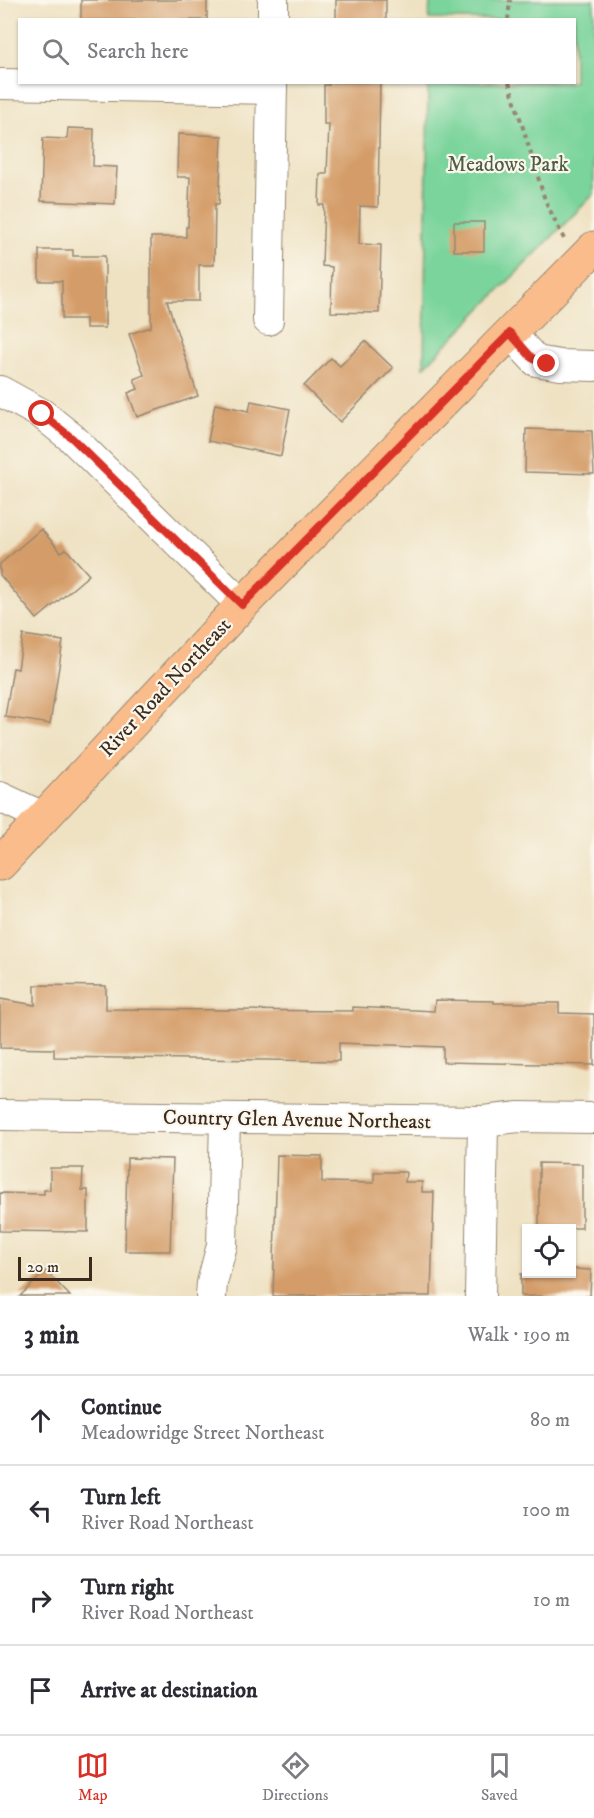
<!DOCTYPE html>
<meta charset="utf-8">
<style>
body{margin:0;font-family:"IM FELL DW Pica",serif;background:#f7f7f7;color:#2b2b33}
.controls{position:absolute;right:18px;bottom:18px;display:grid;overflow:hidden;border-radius:0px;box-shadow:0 2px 4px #0004}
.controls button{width:54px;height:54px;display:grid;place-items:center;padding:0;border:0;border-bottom:2px solid #e1e1e2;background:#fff;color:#2b2b33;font:30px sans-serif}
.scale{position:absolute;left:18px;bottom:15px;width:74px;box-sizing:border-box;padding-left:6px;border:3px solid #3b2a1e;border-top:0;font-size:16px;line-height:21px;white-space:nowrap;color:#3b2a1e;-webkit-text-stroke:4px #fbf7ec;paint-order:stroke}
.stop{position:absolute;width:18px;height:18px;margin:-14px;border:4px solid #d93025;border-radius:50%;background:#fff}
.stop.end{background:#d93025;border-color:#fff;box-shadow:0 2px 6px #0008}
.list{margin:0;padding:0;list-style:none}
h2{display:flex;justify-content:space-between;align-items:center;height:78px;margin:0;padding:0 24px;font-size:26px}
h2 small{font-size:20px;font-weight:400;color:#7c7c81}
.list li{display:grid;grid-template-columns:39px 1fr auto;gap:18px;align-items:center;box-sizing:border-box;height:90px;padding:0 24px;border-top:2px solid #e1e1e2}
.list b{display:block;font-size:22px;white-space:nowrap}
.list p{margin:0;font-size:20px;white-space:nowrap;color:#7c7c81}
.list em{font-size:20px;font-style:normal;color:#7c7c81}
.icon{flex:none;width:33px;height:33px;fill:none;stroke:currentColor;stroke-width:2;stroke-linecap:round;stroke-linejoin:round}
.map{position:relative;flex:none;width:594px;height:1296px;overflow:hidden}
.search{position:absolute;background:#fff;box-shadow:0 2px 4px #0004;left:18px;right:18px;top:18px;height:66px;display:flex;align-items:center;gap:15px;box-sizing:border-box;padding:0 21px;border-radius:0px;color:#7c7c81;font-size:22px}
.sheet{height:438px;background:#fff}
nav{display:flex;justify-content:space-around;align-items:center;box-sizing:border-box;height:84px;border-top:2px solid #e1e1e2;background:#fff;font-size:16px;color:#7c7c81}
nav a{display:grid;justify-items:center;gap:3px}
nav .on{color:#d93025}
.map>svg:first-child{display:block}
.green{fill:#7ad49b;stroke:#5a7f5c;stroke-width:1.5}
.building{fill:#d49c68}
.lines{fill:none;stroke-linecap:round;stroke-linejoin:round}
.minor-casing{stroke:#958670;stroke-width:32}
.major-casing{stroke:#958670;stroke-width:35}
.path{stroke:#958670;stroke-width:4;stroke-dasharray:4.5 4.5;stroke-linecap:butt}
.minor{stroke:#fff;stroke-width:30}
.major{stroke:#fabc8b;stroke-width:33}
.route{stroke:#d93025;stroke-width:8}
.labels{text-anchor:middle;stroke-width:4.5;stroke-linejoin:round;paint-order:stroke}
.park-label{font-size:21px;fill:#4e5d44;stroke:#fbf7ec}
.street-label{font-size:21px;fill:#3b2a1e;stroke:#fbf7ec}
</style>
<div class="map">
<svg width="594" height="1296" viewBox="0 0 594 1296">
<rect width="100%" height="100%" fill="#fbf7ec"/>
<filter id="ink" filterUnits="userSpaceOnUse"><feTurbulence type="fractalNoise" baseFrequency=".0167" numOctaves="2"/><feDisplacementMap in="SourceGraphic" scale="12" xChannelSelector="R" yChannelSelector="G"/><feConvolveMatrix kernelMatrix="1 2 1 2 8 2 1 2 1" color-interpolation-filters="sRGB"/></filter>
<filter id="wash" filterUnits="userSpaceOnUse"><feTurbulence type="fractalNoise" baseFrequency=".008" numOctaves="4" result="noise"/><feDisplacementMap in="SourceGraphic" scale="24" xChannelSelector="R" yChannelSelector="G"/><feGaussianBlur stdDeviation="1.35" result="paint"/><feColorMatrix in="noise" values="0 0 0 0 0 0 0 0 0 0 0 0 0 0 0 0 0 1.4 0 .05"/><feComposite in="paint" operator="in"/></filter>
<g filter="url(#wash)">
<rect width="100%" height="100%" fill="#efe2c3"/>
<polygon class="green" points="430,0 594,0 594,194 424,367 428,83 574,82 574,20 429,19"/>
<g id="blocks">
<g class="building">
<rect x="81" y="0" width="126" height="20"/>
<rect x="336" y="0" width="50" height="20"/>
<polygon points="329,82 380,82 378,207 360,206 359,244 381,245 379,313 331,312 332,267 322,266 324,205 319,205 320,174 327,174 329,124 324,124 324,85 329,85"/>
<polygon points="68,128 94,129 93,166 117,167 115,204 41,201 43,138 67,139"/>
<polygon points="178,134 222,136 219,204 215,204 214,265 199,265 199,301 167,301 198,396 137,417 128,393 138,389 134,379 144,375 129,334 151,327 151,237 186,237 186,227 188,227 190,177 177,177"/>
<rect x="454" y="222" width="30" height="29"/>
<polygon points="39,250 73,250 73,256 105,256 105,328 86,328 86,319 62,319 62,281 39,281"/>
<polygon points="365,341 393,368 340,422 304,386 331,358 340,366"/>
<polygon points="251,401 290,409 281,456 208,441 215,404 249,411"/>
<polygon points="526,429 592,431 594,474 525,472"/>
<polygon points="41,529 61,552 66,549 89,575 37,619 0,575 0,564"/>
<polygon points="23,635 63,641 50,724 5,717 13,668 18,669"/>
<polygon points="35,985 106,986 106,1009 353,1011 353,1007 434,1011 435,1000 494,1001 494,1003 559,1003 559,1013 594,1014 594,1065 443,1062 443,1047 339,1043 339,1061 54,1057 54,1049 0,1048 0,999 35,1005"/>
<polygon points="277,1155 322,1156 322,1182 374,1183 374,1172 406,1172 405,1182 422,1182 422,1192 434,1192 431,1296 273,1296"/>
<polygon points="127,1158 173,1159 170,1251 125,1251"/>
<polygon points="539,1163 582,1164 582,1228 539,1228"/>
<polygon points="50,1168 83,1168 82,1190 88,1190 88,1232 0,1231 0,1193 44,1194 44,1190 50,1190"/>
<polygon points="572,1269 591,1270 590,1296 521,1296 521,1274 572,1274"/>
<polygon points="46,1271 70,1296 20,1296"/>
</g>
</g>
</g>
<g filter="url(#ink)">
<use href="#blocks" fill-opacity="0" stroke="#958670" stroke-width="1.5"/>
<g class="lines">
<g class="minor-casing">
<g id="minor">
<polyline points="273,20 273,0"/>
<polyline points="0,84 272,89"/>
<polyline points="268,320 272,82"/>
<polyline points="510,333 536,361 560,365 594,366"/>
<polyline points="0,391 42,414 72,438 242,605"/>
<polyline points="0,797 43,817"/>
<polyline points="0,1115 483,1121 519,1117 594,1118"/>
<polyline points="211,1296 212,1283 222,1245 225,1118"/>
<polyline points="480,1296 483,1121"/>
</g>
</g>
<g class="major-casing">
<polyline id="major" points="0,864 242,605 594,248"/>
</g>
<g class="path">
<polyline points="508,20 510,0"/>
<polyline points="509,82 545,200 564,239"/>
</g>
<use href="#minor" class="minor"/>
<use href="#major" class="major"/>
</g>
</g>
<g class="lines" filter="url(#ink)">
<polyline class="route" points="42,414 72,438 242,605 510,333 532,358 547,364"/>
</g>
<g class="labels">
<g class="park-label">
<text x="508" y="171">Meadows Park</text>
</g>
<g class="street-label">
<text transform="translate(165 687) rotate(-47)" y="7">River Road Northeast</text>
<text transform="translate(297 1119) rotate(1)" y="7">Country Glen Avenue Northeast</text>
</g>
</g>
</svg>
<div class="controls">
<button><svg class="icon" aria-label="locate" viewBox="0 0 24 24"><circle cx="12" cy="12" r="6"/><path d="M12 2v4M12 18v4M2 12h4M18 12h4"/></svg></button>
</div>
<div class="scale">20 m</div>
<div class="stop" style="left:42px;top:414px"></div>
<div class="stop end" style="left:547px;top:364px"></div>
<div class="search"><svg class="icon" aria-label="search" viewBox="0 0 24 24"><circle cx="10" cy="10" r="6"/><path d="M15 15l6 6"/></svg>Search here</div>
</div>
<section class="sheet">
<h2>3 min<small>Walk · 190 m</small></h2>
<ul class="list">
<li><svg class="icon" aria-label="ahead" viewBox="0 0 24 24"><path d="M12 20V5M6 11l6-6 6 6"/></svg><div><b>Continue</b><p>Meadowridge Street Northeast</p></div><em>80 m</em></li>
<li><svg class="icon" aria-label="left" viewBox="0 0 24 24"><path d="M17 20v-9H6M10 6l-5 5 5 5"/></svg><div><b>Turn left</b><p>River Road Northeast</p></div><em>100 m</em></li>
<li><svg class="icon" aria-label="right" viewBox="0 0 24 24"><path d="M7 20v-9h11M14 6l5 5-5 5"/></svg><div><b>Turn right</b><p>River Road Northeast</p></div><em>10 m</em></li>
<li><svg class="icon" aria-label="arrive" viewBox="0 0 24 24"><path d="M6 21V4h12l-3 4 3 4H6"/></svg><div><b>Arrive at destination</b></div></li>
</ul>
</section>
<nav>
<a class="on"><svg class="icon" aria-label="map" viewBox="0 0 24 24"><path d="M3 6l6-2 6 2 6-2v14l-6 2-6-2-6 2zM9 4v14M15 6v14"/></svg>Map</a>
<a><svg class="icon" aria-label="directions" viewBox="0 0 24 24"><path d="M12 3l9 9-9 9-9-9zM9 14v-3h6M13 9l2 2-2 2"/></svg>Directions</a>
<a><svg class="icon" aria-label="saved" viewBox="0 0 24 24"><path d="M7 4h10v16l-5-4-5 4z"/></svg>Saved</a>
</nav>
